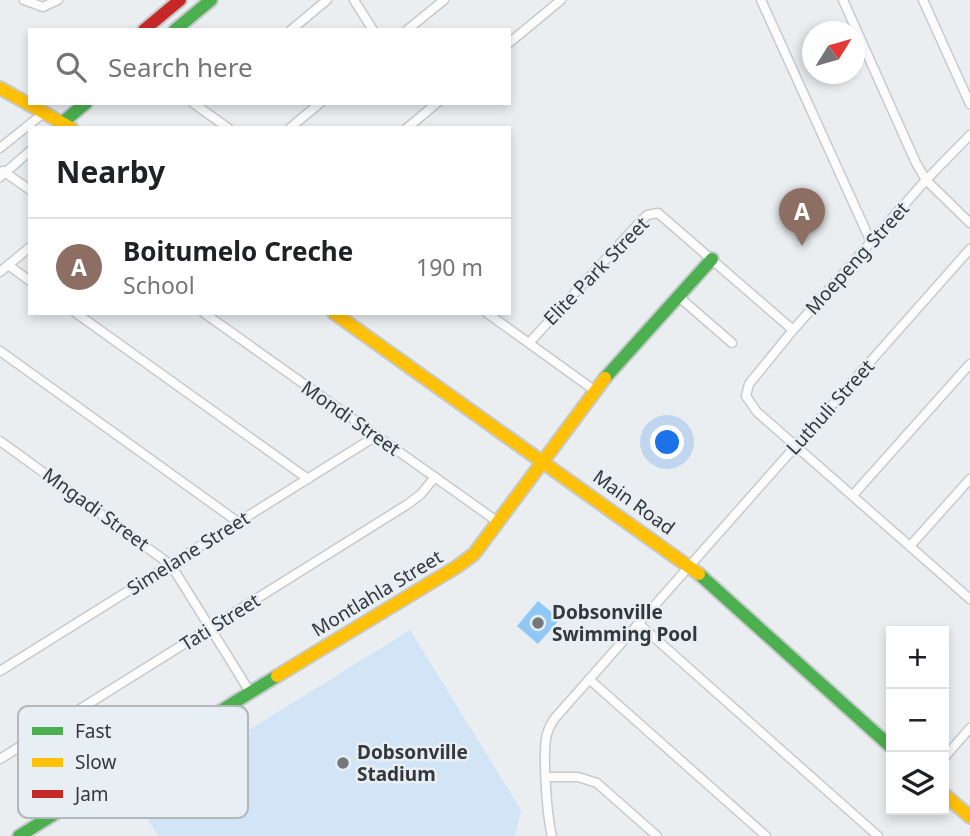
<!DOCTYPE html>
<meta charset="utf-8">
<style>
body{margin:0;font-family:"Noto Sans",sans-serif;background:#f6f6f6;color:#202124}
.controls{position:absolute;right:21px;bottom:21px;display:grid;overflow:hidden;border-radius:0px;box-shadow:0 4px 10px #0003}
.controls button{width:63px;height:63px;display:grid;place-items:center;padding:0;border:0;border-bottom:2px solid #e0e0e0;background:#fff;color:#202124;font:35px sans-serif}
.compass{position:absolute;left:802px;top:21px;width:63px;height:63px;border-radius:50%;background:#fff;box-shadow:0 4px 10px #0003;rotate:53deg}
.you{position:absolute;left:668px;top:443px;width:24px;height:24px;margin:-18px;border:5px solid #fff;border-radius:50%;background:#1a73e8;box-shadow:0 0 0 10px #1a73e833}
.badge{display:grid;place-items:center;width:46px;height:46px;border-radius:50%;background:#2563eb;color:#fff;font-size:23px;font-weight:700}
.pin{position:absolute;translate:-50% -58px;filter:drop-shadow(0 2px 4px #0008)}
.pin::after{content:'';position:absolute;top:37px;width:24px;height:21px;background:inherit;clip-path:polygon(0 0,100% 0,50% 100%)}
.list{margin:0;padding:0;list-style:none}
h2{display:flex;justify-content:space-between;align-items:center;height:91px;margin:0;padding:0 28px;font-size:30px}
h2 small{font-size:23px;font-weight:400;color:#757577}
.list li{display:grid;grid-template-columns:46px 1fr auto;gap:21px;align-items:center;box-sizing:border-box;height:98px;padding:0 28px;border-top:2px solid #e0e0e0}
.list b{display:block;font-size:26px;white-space:nowrap}
.list p{margin:0;font-size:23px;white-space:nowrap;color:#757577}
.list em{font-size:23px;font-style:normal;color:#757577}
.icon{flex:none;width:38px;height:38px;fill:none;stroke:currentColor;stroke-width:2;stroke-linecap:round;stroke-linejoin:round}
.map{position:relative;flex:none;width:970px;height:836px;overflow:hidden}
.search{position:absolute;background:#fff;box-shadow:0 4px 10px #0003;left:28px;top:28px;width:483px;height:77px;display:flex;align-items:center;gap:18px;box-sizing:border-box;padding:0 24px;border-radius:0px;color:#757577;font-size:26px}
.panel{position:absolute;background:#fff;box-shadow:0 4px 10px #0003;left:28px;top:126px;width:483px;height:189px;border-radius:0px}
.map>svg:first-child{display:block}
.green{fill:#d2e5f6}
.water{fill:#8fc8f5}
.lines{fill:none;stroke-linecap:round;stroke-linejoin:round}
.street-casing{stroke:#c6cacc;stroke-width:11}
.fast-casing{stroke:#c6cacc;stroke-width:16}
.slow-casing{stroke:#c6cacc;stroke-width:16}
.jam-casing{stroke:#c6cacc;stroke-width:16}
.street{stroke:#fcfcfd;stroke-width:8}
.fast{stroke:#4caf50;stroke-width:12}
.slow{stroke:#ffc107;stroke-width:12}
.jam{stroke:#c62828;stroke-width:12}
.poi-dot{fill:#74787a;stroke:#e7eef4;stroke-width:2.5}
.labels{text-anchor:middle;stroke-width:5;stroke-linejoin:round;paint-order:stroke}
.street-label{font-size:19px;fill:#35383a;stroke:#e7eef4}
.poi-label{font-size:19px;font-weight:bold;fill:#35383a;stroke:#e7eef4;text-anchor:start}
.key{fill:#e7eef4;stroke:#b2b7bc;stroke-width:2}
.key-label{font-size:19px;fill:#35383a}
</style>
<div class="map">
<svg width="970" height="836" viewBox="0 0 970 836">
<rect width="100%" height="100%" fill="#eaeef1"/>
<polygon class="green" points="410,630 521,810 515,836 158,836 136,800"/>
<polygon class="water" points="538,601 560,619 538,644 517,626"/>
<g class="lines">
<g class="street-casing">
<g id="street">
<polyline points="24,0 43,7 58,0"/>
<polyline points="354,0 373,30"/>
<polyline points="761,0 871,242"/>
<polyline points="843,0 916,163 926,180 970,223"/>
<polyline points="923,0 970,104"/>
<polyline points="291,30 327,0"/>
<polyline points="407,30 444,0"/>
<polyline points="509,43 561,0"/>
<polyline points="193,103 228,128"/>
<polyline points="290,128 320,103"/>
<polyline points="407,128 437,103"/>
<polyline points="970,135 926,180 793,330 749,384 746,396 757,412 970,599"/>
<polyline points="0,148 45,112"/>
<polyline points="3,171 30,190"/>
<polyline points="0,177 30,151"/>
<polyline points="8,265 30,281"/>
<polyline points="0,272 30,247"/>
<polyline points="679,297 732,343"/>
<polyline points="76,313 308,479"/>
<polyline points="204,313 498,522"/>
<polyline points="487,313 594,390"/>
<polyline points="529,343 639,223 647,215 658,213 793,330"/>
<polyline points="0,351 238,522"/>
<polyline points="0,441 171,565 250,692"/>
<polyline points="853,495 970,364"/>
<polyline points="910,546 970,479"/>
<polyline points="639,624 878,836"/>
<polyline points="0,671 376,436"/>
<polyline points="589,679 766,836"/>
<polyline points="944,758 970,728"/>
<polyline points="0,759 408,504 421,494 435,477"/>
<polyline points="547,777 578,777 597,783 657,836"/>
<path d="M552,836C547,817 543,759 546,739C547,731 550,725 555,718L970,249"/>
</g>
</g>
<g class="fast-casing">
<g id="fast">
<polyline points="175,30 211,0"/>
<polyline points="63,122 86,103"/>
<polyline points="605,378 712,259"/>
<polyline points="699,574 891,747"/>
<polyline points="19,836 277,676"/>
</g>
</g>
<g class="slow-casing">
<g id="slow">
<polyline points="0,88 71,128"/>
<polyline points="334,313 699,574"/>
<polyline points="277,676 458,566 474,554 605,378"/>
<polyline points="944,794 970,817"/>
</g>
</g>
<g class="jam-casing">
<polyline id="jam" points="144,30 180,0"/>
</g>
<use href="#street" class="street"/>
<use href="#fast" class="fast"/>
<use href="#slow" class="slow"/>
<use href="#jam" class="jam"/>
</g>
<g class="poi-dot">
<circle cx="538" cy="623" r="7"/>
<circle cx="343" cy="763" r="7"/>
</g>
<g class="labels">
<g class="street-label">
<text transform="translate(857 258) rotate(-48)" y="7">Moepeng Street</text>
<text transform="translate(596 271) rotate(-46)" y="7">Elite Park Street</text>
<text transform="translate(830 407) rotate(-48)" y="7">Luthuli Street</text>
<text transform="translate(351 418) rotate(35)" y="7">Mondi Street</text>
<text transform="translate(634 502) rotate(36)" y="7">Main Road</text>
<text transform="translate(96 509) rotate(36)" y="7">Mngadi Street</text>
<text transform="translate(188 553) rotate(-32)" y="7">Simelane Street</text>
<text transform="translate(377 593) rotate(-31)" y="7">Montlahla Street</text>
<text transform="translate(220 622) rotate(-32)" y="7">Tati Street</text>
</g>
<g class="poi-label">
<text x="552" y="619">Dobsonville<tspan x="552" dy="22">Swimming Pool</tspan></text>
<text x="357" y="759">Dobsonville<tspan x="357" dy="22">Stadium</tspan></text>
</g>
</g>
<rect x="18" y="706" width="230" height="112" rx="10" class="key"/>
<rect x="32" y="727" width="31" height="8" fill="#4caf50"/>
<rect x="32" y="758" width="31" height="9" fill="#ffc107"/>
<rect x="32" y="790" width="31" height="8" fill="#c62828"/>
<g class="key-label">
<text x="75" y="738">Fast</text>
<text x="75" y="769">Slow</text>
<text x="75" y="801">Jam</text>
</g>
</svg>
<div class="controls">
<button>+</button>
<button>−</button>
<button><svg class="icon" aria-label="layers" viewBox="0 0 24 24"><path d="M12 4l9 5-9 5-9-5zM3 14l9 5 9-5"/></svg></button>
</div>
<svg class="compass" viewBox="-18 -18 36 36"><path d="M0-13l5 13h-10z" fill="#e53935"/><path d="M0 13l5-13h-10z" fill="#757577"/></svg>
<div class="you"></div>
<div class="pin badge" style="left:802px;top:246px;background:#8d6e63">A</div>
<div class="search"><svg class="icon" aria-label="search" viewBox="0 0 24 24"><circle cx="10" cy="10" r="6"/><path d="M15 15l6 6"/></svg>Search here</div>
<section class="panel">
<h2>Nearby<small></small></h2>
<ul class="list">
<li><span class="badge" style="background:#8d6e63">A</span><div><b>Boitumelo Creche</b><p>School</p></div><em>190 m</em></li>
</ul>
</section>
</div>
